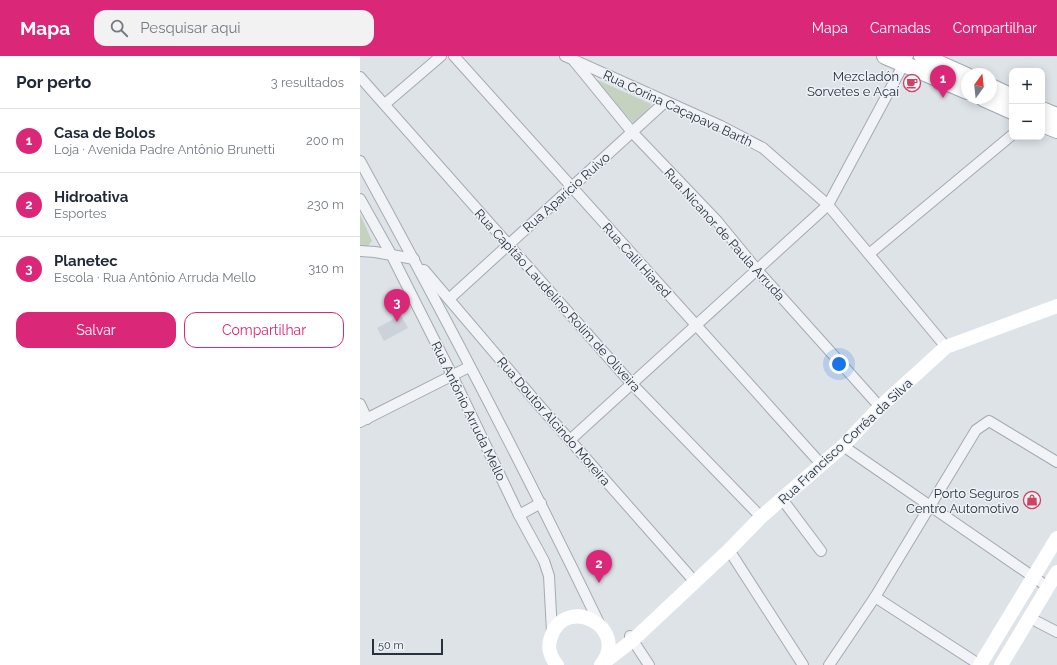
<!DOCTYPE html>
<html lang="pt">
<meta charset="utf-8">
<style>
body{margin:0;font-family:Raleway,sans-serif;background:#f2f2f3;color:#1f2937}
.controls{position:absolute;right:12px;top:12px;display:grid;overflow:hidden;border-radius:8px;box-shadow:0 2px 10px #0003}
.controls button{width:36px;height:36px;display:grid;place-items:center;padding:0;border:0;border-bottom:1px solid #e0e1e3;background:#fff;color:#1f2937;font:20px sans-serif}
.compass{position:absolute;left:601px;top:12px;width:36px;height:36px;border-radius:50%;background:#fff;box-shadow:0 2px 10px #0003;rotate:15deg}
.scale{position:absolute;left:12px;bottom:10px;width:71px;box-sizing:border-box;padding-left:4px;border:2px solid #28323f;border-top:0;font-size:11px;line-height:14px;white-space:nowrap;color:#28323f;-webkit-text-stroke:3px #eef2f6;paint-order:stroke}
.you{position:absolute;left:479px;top:308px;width:14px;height:14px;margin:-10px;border:3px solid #fff;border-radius:50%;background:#1a73e8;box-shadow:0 0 0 6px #1a73e833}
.badge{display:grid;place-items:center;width:26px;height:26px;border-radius:50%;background:#db2777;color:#fff;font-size:13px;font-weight:700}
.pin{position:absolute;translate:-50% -33px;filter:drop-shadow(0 1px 2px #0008)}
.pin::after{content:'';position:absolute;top:21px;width:14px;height:12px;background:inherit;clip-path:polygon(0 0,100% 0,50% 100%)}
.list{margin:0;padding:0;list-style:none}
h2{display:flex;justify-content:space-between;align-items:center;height:52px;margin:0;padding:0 16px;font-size:17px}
h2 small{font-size:13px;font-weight:400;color:#747a83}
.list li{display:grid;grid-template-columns:26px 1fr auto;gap:12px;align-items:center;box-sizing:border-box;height:64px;padding:0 16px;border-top:1px solid #e0e1e3}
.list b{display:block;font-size:15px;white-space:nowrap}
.list p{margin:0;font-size:13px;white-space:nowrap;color:#747a83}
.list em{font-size:13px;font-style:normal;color:#747a83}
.actions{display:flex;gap:8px;padding:12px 16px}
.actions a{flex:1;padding:9px 0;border:1px solid #db2777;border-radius:12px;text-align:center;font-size:14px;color:#db2777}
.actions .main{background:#db2777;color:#fff}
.icon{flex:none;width:22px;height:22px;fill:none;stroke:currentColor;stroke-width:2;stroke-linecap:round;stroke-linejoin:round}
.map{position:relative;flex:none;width:697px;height:609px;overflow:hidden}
header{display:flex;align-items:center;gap:24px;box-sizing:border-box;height:56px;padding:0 20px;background:#db2777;color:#fff}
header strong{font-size:19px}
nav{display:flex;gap:22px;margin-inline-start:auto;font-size:14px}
.search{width:280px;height:36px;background:#f2f2f3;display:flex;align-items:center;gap:10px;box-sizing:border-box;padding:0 14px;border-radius:12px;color:#747a83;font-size:15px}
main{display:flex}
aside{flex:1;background:#fff}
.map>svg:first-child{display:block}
.built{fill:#ccd2da}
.green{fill:#c5d2c0}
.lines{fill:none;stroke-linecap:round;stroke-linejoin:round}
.street-casing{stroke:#a4aab2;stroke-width:12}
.primary-casing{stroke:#9ea8b4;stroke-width:18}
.street{stroke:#f1f3f6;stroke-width:10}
.secondary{stroke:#fff;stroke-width:14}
.primary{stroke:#fff;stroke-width:16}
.labels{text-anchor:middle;stroke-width:3;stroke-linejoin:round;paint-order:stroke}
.poi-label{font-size:13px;fill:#28323f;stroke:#eef2f6;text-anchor:end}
.street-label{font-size:13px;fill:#28323f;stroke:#eef2f6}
</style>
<header>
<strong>Mapa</strong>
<div class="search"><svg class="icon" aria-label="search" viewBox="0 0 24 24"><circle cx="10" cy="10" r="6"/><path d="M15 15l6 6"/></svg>Pesquisar aqui</div>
<nav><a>Mapa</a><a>Camadas</a><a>Compartilhar</a></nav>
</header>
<main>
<aside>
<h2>Por perto<small>3 resultados</small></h2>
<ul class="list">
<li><span class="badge">1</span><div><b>Casa de Bolos</b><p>Loja · Avenida Padre Antônio Brunetti</p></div><em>200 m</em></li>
<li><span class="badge">2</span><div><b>Hidroativa</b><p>Esportes</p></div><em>230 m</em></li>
<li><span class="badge">3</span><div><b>Planetec</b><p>Escola · Rua Antônio Arruda Mello</p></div><em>310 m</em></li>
</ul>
<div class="actions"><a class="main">Salvar</a><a>Compartilhar</a></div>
</aside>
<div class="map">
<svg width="697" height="609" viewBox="0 0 697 609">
<rect width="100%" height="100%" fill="#dee3e8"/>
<polygon class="built" points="41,259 48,272 24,285 17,272"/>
<g class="green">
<polygon points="233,22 291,48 290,51 274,68"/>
<polygon points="0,158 12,185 5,194 0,194"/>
</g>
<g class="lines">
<g class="street-casing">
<g id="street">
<polyline points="94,0 461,408"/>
<polyline points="205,0 361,70 403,92 468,149 586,291"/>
<polyline points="214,5 272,76 357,165 398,215 520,351"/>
<polyline points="0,21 271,327 401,461"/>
<polyline points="25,48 81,0"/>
<path d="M0,105C84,258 165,413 241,571"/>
<polyline points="0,143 32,200 92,319 159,459 184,505 189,520 192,576"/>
<polyline points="0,195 15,196 54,203"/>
<polyline points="509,198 652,79"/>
<polyline points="64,214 178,348 335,526"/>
<polyline points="89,243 305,46"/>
<polyline points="0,348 7,363"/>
<polyline points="0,366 109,311"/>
<polyline points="210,384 468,149 548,0"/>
<polyline points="483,390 688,531"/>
<polyline points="422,443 461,495"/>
<polyline points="159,459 181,447"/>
<polyline points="369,494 443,609"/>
<polyline points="515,541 620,609"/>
<polyline points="670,562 697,576"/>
<polyline points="270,580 289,609"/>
<polyline points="469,609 515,541 616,374 629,365 697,406"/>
</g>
</g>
<g class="primary-casing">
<g id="primary">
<polyline points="525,0 607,35"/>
<polyline points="562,0 607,20"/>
<polyline points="631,31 652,41"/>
<polyline points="623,42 652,55"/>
<polyline points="682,54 697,60"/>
<polyline points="682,68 697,74"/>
</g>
</g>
<use href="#street" class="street"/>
<g class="secondary">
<polyline points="242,608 273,584 369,494 401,461 483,390 520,351 586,291 697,250"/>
<path d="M197,609C190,601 187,591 191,581C205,537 271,572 241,609"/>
<polyline points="620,609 697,482"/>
<polyline points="641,609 697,516"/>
</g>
<use href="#primary" class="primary"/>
</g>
<defs>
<g id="cafe-ring" transform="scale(0.9)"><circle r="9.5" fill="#eef2f6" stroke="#ce4361" stroke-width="1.5"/><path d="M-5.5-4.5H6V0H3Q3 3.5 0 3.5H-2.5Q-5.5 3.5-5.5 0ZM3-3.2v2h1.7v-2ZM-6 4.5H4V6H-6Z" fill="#ce4361"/></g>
<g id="shop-ring" transform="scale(0.9)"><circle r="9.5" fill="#eef2f6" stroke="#ce4361" stroke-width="1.5"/><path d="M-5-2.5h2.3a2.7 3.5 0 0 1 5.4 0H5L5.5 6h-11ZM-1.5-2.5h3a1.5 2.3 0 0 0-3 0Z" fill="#ce4361"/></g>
</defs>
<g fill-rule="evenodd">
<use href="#cafe-ring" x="552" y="27"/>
<use href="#shop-ring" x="672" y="444"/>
</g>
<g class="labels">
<g class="poi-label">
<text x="539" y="25">Mezcladón<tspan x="539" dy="15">Sorvetes e Açaí</tspan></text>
<text x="659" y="442">Porto Seguros<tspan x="659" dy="15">Centro Automotivo</tspan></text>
</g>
<g class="street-label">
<text transform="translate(318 52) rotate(25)" y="5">Rua Corina Caçapava Barth</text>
<text transform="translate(206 136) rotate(-42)" y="5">Rua Aparício Ruivo</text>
<text transform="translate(365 178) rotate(48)" y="5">Rua Nicanor de Paula Arruda</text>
<text transform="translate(277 204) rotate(48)" y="5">Rua Calil Hiared</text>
<text transform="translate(198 244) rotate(48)" y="5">Rua Capitão Laudelino Rolim de Oliveira</text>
<text transform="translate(109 355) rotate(64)" y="5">Rua Antônio Arruda Mello</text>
<text transform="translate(194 365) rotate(49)" y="5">Rua Doutor Alcindo Moreira</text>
<text transform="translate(485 385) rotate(-43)" y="5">Rua Francisco Corrêa da Silva</text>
</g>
</g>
</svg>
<div class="controls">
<button>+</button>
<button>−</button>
</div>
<svg class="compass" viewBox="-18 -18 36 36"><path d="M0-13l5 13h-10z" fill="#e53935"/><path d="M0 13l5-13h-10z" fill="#747a83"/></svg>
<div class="scale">50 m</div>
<div class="you"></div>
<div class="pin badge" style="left:583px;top:42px">1</div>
<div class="pin badge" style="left:239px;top:527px">2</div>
<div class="pin badge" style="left:37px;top:266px">3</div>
</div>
</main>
